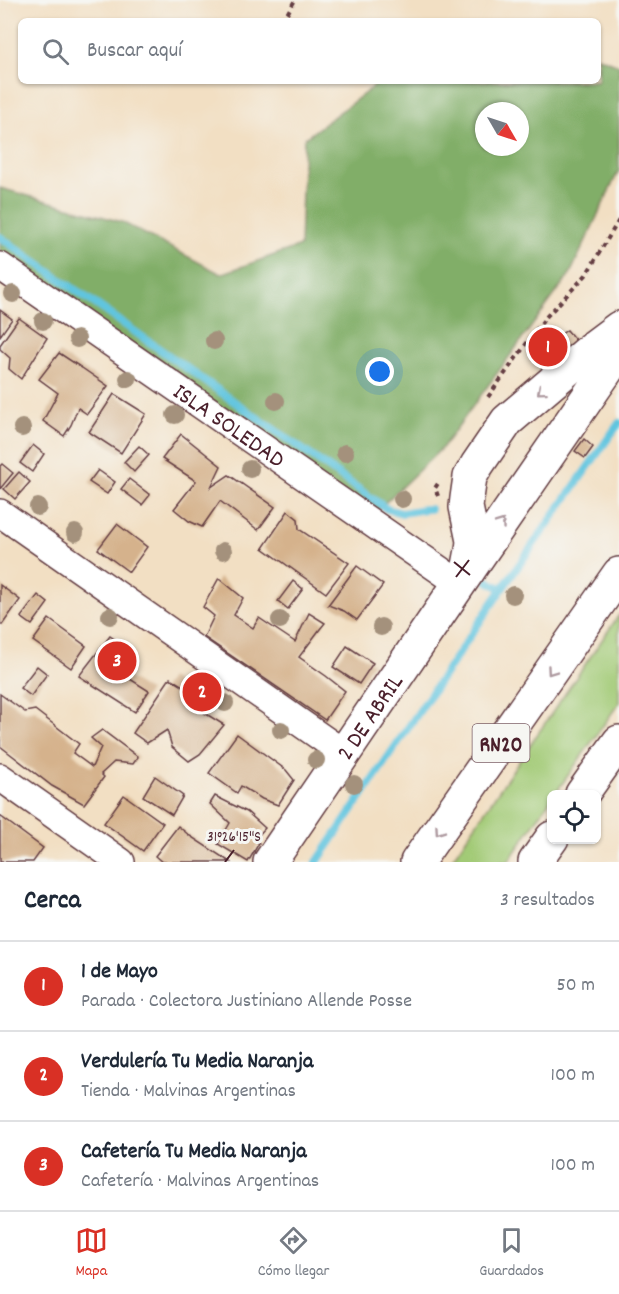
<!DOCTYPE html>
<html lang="es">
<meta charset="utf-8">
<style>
body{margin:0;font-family:Dekko,sans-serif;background:#f2f2f3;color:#1f2937}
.controls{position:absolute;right:18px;bottom:18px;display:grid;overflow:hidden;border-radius:9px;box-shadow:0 2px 4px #0004}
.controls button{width:54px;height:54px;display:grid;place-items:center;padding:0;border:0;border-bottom:2px solid #e0e1e3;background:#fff;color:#1f2937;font:30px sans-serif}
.compass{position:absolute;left:475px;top:102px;width:54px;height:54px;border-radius:50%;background:#fff;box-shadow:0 2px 4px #0004;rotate:129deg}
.you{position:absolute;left:380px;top:372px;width:21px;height:21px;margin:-15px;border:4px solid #fff;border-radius:50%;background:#1a73e8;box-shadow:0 0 0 9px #1a73e833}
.badge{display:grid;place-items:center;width:39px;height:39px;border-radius:50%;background:#d93025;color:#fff;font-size:20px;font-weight:700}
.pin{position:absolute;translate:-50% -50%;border:3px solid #fff;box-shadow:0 2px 6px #0006}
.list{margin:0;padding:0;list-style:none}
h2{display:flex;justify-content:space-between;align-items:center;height:78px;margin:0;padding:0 24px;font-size:26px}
h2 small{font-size:20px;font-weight:400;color:#747a83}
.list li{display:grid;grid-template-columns:39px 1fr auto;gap:18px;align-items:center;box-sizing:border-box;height:90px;padding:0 24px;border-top:2px solid #e0e1e3}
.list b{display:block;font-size:22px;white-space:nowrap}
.list p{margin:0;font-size:20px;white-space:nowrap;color:#747a83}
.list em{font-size:20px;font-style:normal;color:#747a83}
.icon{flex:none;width:33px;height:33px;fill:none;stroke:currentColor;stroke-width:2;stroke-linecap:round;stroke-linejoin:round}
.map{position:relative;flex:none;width:619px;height:862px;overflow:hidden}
.search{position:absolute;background:#fff;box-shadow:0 2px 4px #0004;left:18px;right:18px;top:18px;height:66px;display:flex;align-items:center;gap:15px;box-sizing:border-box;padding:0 21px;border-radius:9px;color:#747a83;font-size:22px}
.sheet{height:348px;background:#fff}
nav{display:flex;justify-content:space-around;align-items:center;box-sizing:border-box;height:84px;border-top:2px solid #e0e1e3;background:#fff;font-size:16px;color:#747a83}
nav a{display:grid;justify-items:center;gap:3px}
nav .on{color:#d93025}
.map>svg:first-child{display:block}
.green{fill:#a2ca76;stroke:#767450;stroke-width:1.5}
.forest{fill:#81ae67;stroke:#666649;stroke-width:1.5;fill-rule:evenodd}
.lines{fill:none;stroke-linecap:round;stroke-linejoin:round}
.stream{stroke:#61c5df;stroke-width:8}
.building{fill:#d5b28c}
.minor-casing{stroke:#633c42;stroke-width:30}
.secondary-casing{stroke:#633c42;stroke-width:36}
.motorway-casing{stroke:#633c42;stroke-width:36}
.path{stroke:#633c42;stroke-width:4;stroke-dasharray:4.5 4.5;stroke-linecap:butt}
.minor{stroke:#fff;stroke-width:27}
.secondary{stroke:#fff;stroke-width:33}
.motorway{stroke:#fff;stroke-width:33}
.tree{fill:#a4917c}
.oneway{stroke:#ae9aa0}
.ticks{fill:none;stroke:#4a1f2b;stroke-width:2}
.labels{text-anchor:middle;stroke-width:6;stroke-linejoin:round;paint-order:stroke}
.shield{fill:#f6f6f2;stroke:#7e6067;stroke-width:1.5}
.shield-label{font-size:22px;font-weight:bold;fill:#4a1f2b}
.street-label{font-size:24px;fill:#4a1f2b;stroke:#f6f6f2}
.ticks-label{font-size:15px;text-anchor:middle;fill:#4a1f2b;stroke:#f6f6f2;stroke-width:6;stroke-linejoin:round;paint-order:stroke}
</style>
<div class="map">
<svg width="619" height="862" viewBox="0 0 619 862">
<rect width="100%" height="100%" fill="#f6f6f2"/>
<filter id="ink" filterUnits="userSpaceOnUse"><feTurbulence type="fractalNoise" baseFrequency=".0167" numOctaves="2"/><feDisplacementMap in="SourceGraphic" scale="12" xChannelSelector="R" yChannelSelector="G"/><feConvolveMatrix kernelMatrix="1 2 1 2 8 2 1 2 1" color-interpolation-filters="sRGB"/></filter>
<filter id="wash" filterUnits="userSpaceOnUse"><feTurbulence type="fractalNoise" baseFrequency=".008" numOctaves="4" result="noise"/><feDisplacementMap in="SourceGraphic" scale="24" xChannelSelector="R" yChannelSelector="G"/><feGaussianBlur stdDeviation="1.35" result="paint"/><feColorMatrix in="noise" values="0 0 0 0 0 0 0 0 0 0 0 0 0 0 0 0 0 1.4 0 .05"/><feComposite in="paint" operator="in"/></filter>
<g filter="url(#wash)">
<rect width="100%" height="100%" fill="#f2dfc3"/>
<polygon class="green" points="619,615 619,703 555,794 552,794 551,799 508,862 450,862"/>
<path class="forest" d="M598,57L619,65V170L570,274L443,447L360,527L0,261V188L122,222L221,274L300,246L304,139L381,81H598ZM484,111H520V147H484Z"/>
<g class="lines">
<g class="stream">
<polyline points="0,237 387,509 402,513 425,509 430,509"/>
<polyline points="488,581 502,589"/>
<polyline points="317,862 502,589 619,423"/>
</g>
</g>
<g id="blocks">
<g class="building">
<polygon points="0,310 12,319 0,336"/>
<polygon points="19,318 47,338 21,379 9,369 10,358 0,349 0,345"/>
<polygon points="567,330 576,341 566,349 557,337"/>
<polygon points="59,353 82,368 108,386 87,414 78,408 71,425 64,436 43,421 58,393 39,379"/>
<polygon points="114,394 146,414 121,453 89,432"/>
<polygon points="181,434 221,466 211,487 229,475 275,507 258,530 220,501 202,527 189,521 174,509 196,481 162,459"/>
<polygon points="584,439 593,447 585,458 575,451"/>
<polygon points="33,445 44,454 32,472 20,463"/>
<polygon points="139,446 149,455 134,472 124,462"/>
<polygon points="2,464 13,473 0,489 0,466"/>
<polygon points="98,470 115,482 107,494 89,482"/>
<polygon points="19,472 30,482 15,499 4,489"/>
<polygon points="129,479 150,495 142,505 121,489"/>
<polygon points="288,511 298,519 299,529 349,563 326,593 263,548"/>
<polygon points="117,524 147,547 129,572 98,549"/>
<polygon points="357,566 383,585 357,620 344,611 328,605"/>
<polygon points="219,578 243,598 234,615 253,628 259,618 295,642 309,613 325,623 320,629 299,657 326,676 345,691 325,720 204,637 214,616 203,607"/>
<polygon points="293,581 303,589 288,609 278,601"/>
<polygon points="0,585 20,600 2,625 0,623"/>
<polygon points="38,595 48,603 32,625 21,617"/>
<polygon points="49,619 86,646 71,668 33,641"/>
<polygon points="110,636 132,651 122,674 149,691 135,712 79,676"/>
<polygon points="347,646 373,663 359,684 333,667"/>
<polygon points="37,666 47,674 31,696 20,688"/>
<polygon points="170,678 186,688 190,704 224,725 200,754 189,761 172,747 167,730 147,743 133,733"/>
<polygon points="0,694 25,712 35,710 79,744 73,753 92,767 101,747 91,738 102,730 138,757 133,764 114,762 101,774 104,777 84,804 52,786 0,746"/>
<polygon points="237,734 286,770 294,780 278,805 262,799 241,786 237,793 209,773"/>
<polygon points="155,776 183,796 172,815 143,796"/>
<polygon points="124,795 163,823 143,851 104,823"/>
<polygon points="215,796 247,812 265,828 254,840 259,843 248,862 218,844 230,823 210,804"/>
<polygon points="0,816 43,848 33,862 0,862"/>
<polygon points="178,826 190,836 230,862 162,862 155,856"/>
</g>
</g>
</g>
<g filter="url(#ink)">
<use href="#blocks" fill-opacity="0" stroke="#633c42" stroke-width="1.5"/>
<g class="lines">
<g class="minor-casing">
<g id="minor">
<path id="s1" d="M0,266L460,584"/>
<polyline points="0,513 345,754"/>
<polyline points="0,777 121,862"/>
</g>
</g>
<g class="secondary-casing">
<g id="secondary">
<polyline points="468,571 472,550 473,541 466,507 467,498 470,477 477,465 507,421 595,346 619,328"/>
<path id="s2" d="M270,862L468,571L613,361L619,351"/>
</g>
</g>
<g class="motorway-casing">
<g id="motorway">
<polyline points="582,794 619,742"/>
<polyline points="417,862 619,574"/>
<polyline points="535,862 552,838"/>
</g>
</g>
<g class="path">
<polyline points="283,21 295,0"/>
<polyline points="488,397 545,318 586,275 619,220"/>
<polyline points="438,496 435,488 439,482"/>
</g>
<use href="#minor" class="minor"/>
<use href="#secondary" class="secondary"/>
<use href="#motorway" class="motorway"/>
</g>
<g class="tree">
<circle cx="13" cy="294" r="9"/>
<circle cx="43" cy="321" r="9"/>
<circle cx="77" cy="339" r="9"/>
<circle cx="214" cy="341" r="9"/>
<circle cx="128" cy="379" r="9"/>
<circle cx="276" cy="401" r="9"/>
<circle cx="175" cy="415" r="9"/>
<circle cx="22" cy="428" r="9"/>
<circle cx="345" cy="453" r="9"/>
<circle cx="250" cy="469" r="9"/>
<circle cx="402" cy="499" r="9"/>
<circle cx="38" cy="507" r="9"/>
<circle cx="75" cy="533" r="9"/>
<circle cx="223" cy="551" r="9"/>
<circle cx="513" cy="595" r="9"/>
<circle cx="110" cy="616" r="9"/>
<circle cx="280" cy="620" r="9"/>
<circle cx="381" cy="627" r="9"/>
<circle cx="225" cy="703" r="9"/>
<circle cx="281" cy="730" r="9"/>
<circle cx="316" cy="760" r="9"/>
<circle cx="354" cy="784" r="9"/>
</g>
<defs><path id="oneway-chevron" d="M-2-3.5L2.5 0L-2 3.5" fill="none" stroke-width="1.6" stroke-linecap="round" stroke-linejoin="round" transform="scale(1.5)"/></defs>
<g class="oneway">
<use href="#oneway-chevron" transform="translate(541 391) rotate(140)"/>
<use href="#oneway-chevron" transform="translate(501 523) rotate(-55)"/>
<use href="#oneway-chevron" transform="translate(551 671) rotate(125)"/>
<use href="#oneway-chevron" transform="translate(439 831) rotate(125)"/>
</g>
</g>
<path class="ticks" d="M454,562L470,575M456,577L469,560M225,862L234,850"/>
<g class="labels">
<rect class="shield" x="472.5" y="724" width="57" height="38" rx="4.5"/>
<g class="shield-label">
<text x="501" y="751">RN20</text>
</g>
<g class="street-label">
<text dy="8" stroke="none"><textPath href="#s1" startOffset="279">ISLA SOLEDAD</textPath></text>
<text dy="8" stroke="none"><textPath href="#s2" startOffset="176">2 DE ABRIL</textPath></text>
</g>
</g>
<g class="ticks-label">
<text x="234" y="841">31°26'15"S</text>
</g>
</svg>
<div class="controls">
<button><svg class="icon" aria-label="locate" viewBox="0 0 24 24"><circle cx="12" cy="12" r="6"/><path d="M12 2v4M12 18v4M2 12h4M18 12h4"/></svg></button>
</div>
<svg class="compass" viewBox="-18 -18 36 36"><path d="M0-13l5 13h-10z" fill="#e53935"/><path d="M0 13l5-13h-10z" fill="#747a83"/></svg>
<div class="you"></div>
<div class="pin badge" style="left:548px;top:347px">1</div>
<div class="pin badge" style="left:202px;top:692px">2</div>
<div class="pin badge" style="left:117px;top:661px">3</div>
<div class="search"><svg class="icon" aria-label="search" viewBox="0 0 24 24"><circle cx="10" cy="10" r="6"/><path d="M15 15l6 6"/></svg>Buscar aquí</div>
</div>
<section class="sheet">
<h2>Cerca<small>3 resultados</small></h2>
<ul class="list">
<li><span class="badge">1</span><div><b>1 de Mayo</b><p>Parada · Colectora Justiniano Allende Posse</p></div><em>50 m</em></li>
<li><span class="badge">2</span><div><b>Verdulería Tu Media Naranja</b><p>Tienda · Malvinas Argentinas</p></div><em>100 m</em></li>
<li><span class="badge">3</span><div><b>Cafetería Tu Media Naranja</b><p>Cafetería · Malvinas Argentinas</p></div><em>100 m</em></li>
</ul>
</section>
<nav>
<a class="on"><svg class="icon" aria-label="map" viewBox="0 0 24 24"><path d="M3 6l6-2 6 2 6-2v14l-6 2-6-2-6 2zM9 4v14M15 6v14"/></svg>Mapa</a>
<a><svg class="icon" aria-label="directions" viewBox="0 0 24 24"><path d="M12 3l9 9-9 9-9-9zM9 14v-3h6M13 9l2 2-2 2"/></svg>Cómo llegar</a>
<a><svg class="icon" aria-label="saved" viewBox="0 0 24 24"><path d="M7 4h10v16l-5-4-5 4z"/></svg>Guardados</a>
</nav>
